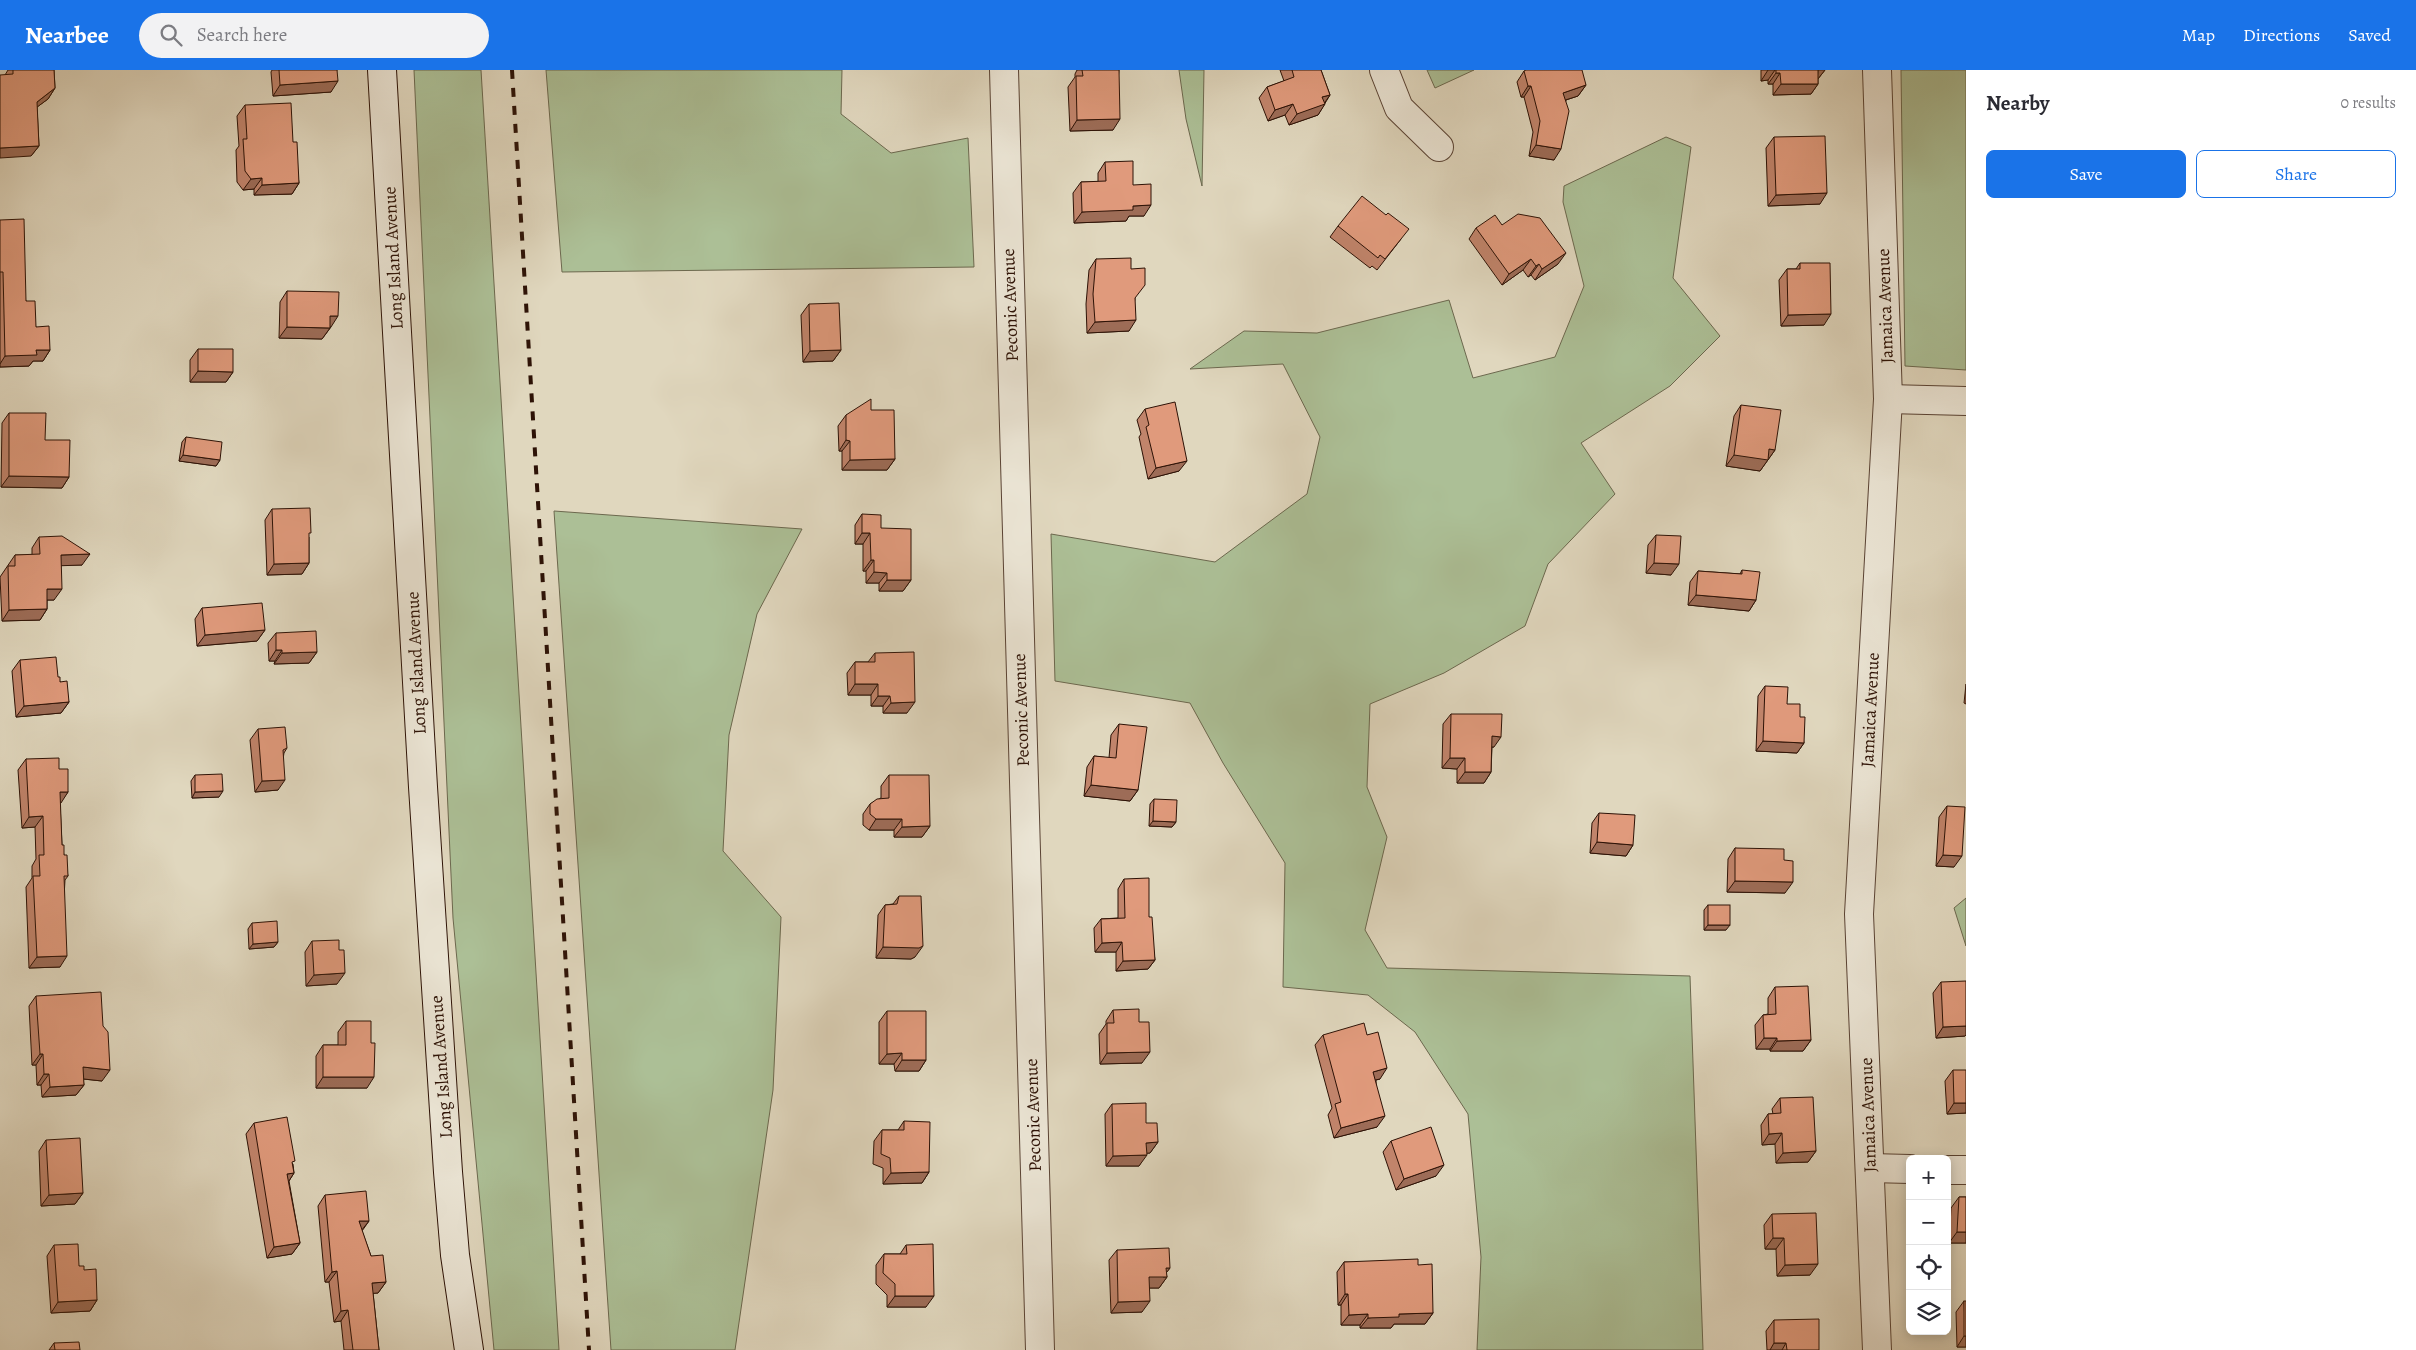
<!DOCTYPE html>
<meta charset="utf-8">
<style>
body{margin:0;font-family:Alegreya,serif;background:#f2f2f3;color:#2b2b33}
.controls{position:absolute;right:15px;bottom:15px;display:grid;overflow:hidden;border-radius:8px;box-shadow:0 2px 12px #0003}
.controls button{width:45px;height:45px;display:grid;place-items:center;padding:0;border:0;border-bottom:1px solid #e1e1e2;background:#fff;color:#2b2b33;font:25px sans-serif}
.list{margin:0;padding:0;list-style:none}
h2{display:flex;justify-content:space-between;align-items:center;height:65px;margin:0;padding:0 20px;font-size:21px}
h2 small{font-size:16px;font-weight:400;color:#7c7c81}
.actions{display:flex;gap:10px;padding:15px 20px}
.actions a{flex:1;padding:11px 0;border:1px solid #1a73e8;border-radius:8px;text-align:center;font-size:18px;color:#1a73e8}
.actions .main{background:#1a73e8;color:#fff}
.icon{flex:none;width:28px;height:28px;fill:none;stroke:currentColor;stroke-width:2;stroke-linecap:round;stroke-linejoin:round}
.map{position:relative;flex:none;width:1966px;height:1280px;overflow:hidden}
header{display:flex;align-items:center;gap:30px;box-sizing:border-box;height:70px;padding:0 25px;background:#1a73e8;color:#fff}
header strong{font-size:24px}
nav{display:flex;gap:28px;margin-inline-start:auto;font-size:18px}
.search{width:350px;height:45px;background:#f2f2f3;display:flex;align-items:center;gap:12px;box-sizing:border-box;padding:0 18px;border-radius:28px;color:#7c7c81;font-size:19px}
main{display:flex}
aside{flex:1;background:#fff}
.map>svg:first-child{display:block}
.green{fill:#acbf96;stroke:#6c684e}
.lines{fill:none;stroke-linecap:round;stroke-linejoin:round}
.street-casing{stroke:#5a4334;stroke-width:30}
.secondary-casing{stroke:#2d1206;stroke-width:30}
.street{stroke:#ebe5d5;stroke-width:28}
.secondary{stroke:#ebe5d5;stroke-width:28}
.rail{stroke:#2d1206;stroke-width:4;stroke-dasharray:9 9;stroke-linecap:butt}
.wall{fill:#c1846b;stroke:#2d1206}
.shaded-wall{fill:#9d6c57;stroke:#2d1206}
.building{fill:#e09a7c;stroke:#2d1206}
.labels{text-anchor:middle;stroke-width:4.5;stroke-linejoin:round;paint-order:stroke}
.street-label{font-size:18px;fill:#2d1206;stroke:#ebe5d5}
</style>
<header>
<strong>Nearbee</strong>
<div class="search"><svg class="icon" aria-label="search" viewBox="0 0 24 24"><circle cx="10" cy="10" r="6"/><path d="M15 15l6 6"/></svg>Search here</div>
<nav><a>Map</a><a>Directions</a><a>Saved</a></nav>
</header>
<main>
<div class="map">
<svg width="1966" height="1280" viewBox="0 0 1966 1280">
<rect width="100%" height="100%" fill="#e0d7be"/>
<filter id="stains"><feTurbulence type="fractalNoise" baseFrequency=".004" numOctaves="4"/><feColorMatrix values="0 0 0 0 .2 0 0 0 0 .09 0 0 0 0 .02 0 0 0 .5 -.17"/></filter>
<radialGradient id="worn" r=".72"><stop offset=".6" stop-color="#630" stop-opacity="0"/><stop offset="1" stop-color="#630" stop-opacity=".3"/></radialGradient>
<g class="green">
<polygon points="414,0 481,0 559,1280 494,1280 453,848"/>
<polygon points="546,0 842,0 841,44 891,83 968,68 974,197 562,202"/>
<polygon points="1179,0 1204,0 1202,116 1186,49"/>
<polygon points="1427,0 1474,0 1435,18"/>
<polygon points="1901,0 1966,0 1966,300 1905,296"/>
<polygon points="1666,67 1691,77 1673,208 1720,266 1670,316 1581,373 1615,424 1548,494 1525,556 1444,603 1370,634 1367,717 1387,767 1365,860 1387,898 1690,906 1703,1280 1477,1280 1481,1187 1468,1044 1415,962 1368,925 1283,917 1285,793 1223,693 1190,633 1055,611 1051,464 1215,492 1307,424 1320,367 1283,294 1190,299 1244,261 1317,263 1449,230 1473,308 1555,287 1584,216 1563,132 1564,116"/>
<polygon points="554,441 802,459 757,544 729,665 723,781 781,847 773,1020 735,1280 611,1280"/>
<polygon points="1966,828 1966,876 1954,838"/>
</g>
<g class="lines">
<g class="street-casing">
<g id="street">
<polyline points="1004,0 1040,1280"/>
<polyline points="1384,0 1399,38 1439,77"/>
<polyline points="1888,329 1966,331"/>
<polyline points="1870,1098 1910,1099"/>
<polyline points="1947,1100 1966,1100"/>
<polyline points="1877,1280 1859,844 1888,329 1877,0"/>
</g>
</g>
<g class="secondary-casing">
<polyline id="secondary" points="382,0 423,717 448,1102 455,1185 469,1280"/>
</g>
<use href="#street" class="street"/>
<use href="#secondary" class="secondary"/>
<polyline class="rail" points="512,0 589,1280"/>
</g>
<g class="wall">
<polygon points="8,0 54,0 55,18 48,29 37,37 39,76 31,86 5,5"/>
<polygon points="272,0 337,0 331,22 273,26 271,2"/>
<polygon points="1077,0 1119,0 1113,60 1070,61 1068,17 1075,7 1075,4"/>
<polygon points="1280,0 1321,0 1330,25 1318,45 1289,55 1285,45 1268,51 1259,28 1267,17 1284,11"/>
<polygon points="1761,0 1825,0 1818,9 1818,14 1811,24 1773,25 1773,14 1768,14 1768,10 1761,11"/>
<polygon points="1524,1 1586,15 1578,26 1566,30 1554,90 1529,86 1533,62 1524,27 1521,27 1517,12"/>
<polygon points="245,35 293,72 299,113 292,124 254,125 254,119 243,120 237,112 236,80 239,76 237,46"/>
<polygon points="1774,67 1820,134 1768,136 1766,78"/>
<polygon points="1105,92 1133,115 1144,146 1129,146 1126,151 1074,153 1073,123 1081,112 1098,112 1098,103"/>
<polygon points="0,150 26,231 36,257 50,280 43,291 33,291 29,296 0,297"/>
<polygon points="1502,155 1558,194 1535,210 1531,205 1528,207 1523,200 1502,215 1469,169 1476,158"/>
<polygon points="1338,156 1401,169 1377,200 1372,196 1370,198 1330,167"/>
<polygon points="1096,189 1131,199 1135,229 1129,261 1087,263 1086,234 1089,200"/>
<polygon points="1800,193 1824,255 1781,256 1779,210 1787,199 1796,199"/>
<polygon points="287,221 331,257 322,269 279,268 280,232"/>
<polygon points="809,234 841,280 833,291 803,292 801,245"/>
<polygon points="198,279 233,302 226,312 190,312 190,290"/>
<polygon points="1741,335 1775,380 1760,401 1726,396 1734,346"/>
<polygon points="1145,339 1179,401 1148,409 1139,367 1141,364 1137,350"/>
<polygon points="871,340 895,389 887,400 842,400 842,381 839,381 838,356 846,345"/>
<polygon points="9,343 45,370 69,407 62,418 1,417 2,353"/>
<polygon points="186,367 220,390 216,396 179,391 182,372"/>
<polygon points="272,439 309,467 309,493 302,504 267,505 265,450"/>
<polygon points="862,444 881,458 911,510 903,521 879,521 879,513 866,513 866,501 863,501 863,474 855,474 855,455"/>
<polygon points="1656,465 1671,505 1646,503 1648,475"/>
<polygon points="39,467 82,495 61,495 54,530 47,530 47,539 40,550 2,551 0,507 15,485 32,485 32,478"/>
<polygon points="1742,500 1756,530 1749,541 1688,535 1690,512 1698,501 1740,504"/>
<polygon points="202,538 265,560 257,571 197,576 195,549"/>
<polygon points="276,563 317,582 309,593 274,594 275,591 269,591 268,573"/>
<polygon points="875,583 907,643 883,643 883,636 871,636 871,625 848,625 847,603 855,592 868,592"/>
<polygon points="20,590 58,607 69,632 61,643 16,647 12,601"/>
<polygon points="1966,614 1966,634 1964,633"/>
<polygon points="1765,616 1787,634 1800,647 1804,673 1797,683 1756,681 1758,626"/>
<polygon points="1451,644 1494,677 1492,677 1491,702 1484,713 1457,713 1457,699 1442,698 1443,654"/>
<polygon points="1119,654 1138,720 1130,731 1084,726 1087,697 1094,686 1109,688 1111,665"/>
<polygon points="258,659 287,678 284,683 278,720 255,722 250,670"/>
<polygon points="26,689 59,699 68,722 60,733 62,775 68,806 65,810 60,897 29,898 26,817 32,808 32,796 36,789 35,757 22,758 18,700"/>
<polygon points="195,705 219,727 192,728 191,711"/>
<polygon points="889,705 930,756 922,767 894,767 894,760 869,760 863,755 863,744 870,734 881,728 881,716"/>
<polygon points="1154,729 1176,752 1172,757 1149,756 1150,734"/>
<polygon points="1947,736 1954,797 1936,796 1939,747"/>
<polygon points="1599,743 1633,775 1626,786 1590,783 1592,753"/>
<polygon points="1735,778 1784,790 1785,823 1727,822 1728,789"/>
<polygon points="1124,809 1149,847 1155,890 1148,899 1116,901 1116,882 1095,882 1094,858 1101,849 1118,848 1118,819"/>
<polygon points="899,826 915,887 911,889 876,888 878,845 885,835 893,834"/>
<polygon points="1708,835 1726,860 1704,860 1704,840"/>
<polygon points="252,853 278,872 274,877 249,879 248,859"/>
<polygon points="312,871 337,914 306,916 305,882"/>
<polygon points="1941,912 1966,956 1966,965 1965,966 1936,968 1933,923"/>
<polygon points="1775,917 1811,970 1803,981 1770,981 1770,979 1756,979 1755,955 1763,945 1768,944 1768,928"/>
<polygon points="36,926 102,1011 83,1009 84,1015 76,1025 42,1027 41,1015 37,1015 36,995 32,995 29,936"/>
<polygon points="1113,940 1142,993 1100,994 1099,964 1106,954 1106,951"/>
<polygon points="887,941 926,990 919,1001 895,1001 894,994 879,994 879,952"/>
<polygon points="346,951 367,1018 316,1018 316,986 323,975 338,975 338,962"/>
<polygon points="1323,965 1380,1009 1376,1010 1377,1057 1334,1068 1328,1045 1332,1038 1315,975"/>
<polygon points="1953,1000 1966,1043 1947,1044 1945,1011"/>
<polygon points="1780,1028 1816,1081 1808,1092 1776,1093 1775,1074 1762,1075 1761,1055 1768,1044 1773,1044 1772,1039"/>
<polygon points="1112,1034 1146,1053 1158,1072 1150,1083 1146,1083 1139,1096 1106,1096 1105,1044"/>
<polygon points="904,1051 929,1102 922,1113 883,1114 883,1098 873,1094 874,1071 882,1060 898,1060"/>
<polygon points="254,1053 293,1094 294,1103 289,1111 300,1173 292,1184 267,1188 246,1064"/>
<polygon points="46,1070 83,1123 75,1134 41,1136 39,1081"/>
<polygon points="1391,1071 1436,1106 1396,1120 1383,1082"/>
<polygon points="325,1125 369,1151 362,1161 371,1186 386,1212 378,1223 373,1223 379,1280 344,1280 341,1251 334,1252 329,1212 325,1212 318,1136"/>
<polygon points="1959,1127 1966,1127 1966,1173 1949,1173 1951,1138"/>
<polygon points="1772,1144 1810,1205 1777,1206 1776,1179 1765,1179 1764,1155"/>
<polygon points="54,1175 84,1200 97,1230 90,1241 51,1243 47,1186"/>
<polygon points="906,1175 926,1237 887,1237 887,1225 876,1214 876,1195 884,1184 900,1184"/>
<polygon points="1117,1180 1170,1198 1166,1203 1167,1207 1159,1218 1149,1218 1142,1242 1111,1243 1109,1190"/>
<polygon points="1344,1192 1418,1195 1433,1243 1425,1254 1394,1254 1391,1258 1360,1258 1360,1255 1341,1255 1341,1235 1338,1235 1337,1202"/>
<polygon points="1964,1231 1966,1277 1957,1277 1956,1242"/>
<polygon points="1774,1250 1819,1280 1767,1280 1766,1261"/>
<polygon points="54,1273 80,1280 49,1280"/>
</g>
<g class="shaded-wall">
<polygon points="1768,0 1775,0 1768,10 1761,11"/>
<polygon points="1818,0 1825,0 1817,10"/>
<polygon points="1776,3 1780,3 1773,14 1768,14"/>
<polygon points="338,11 331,22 273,26 280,15"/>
<polygon points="1781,14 1818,14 1811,24 1773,25"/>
<polygon points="1586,15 1578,26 1556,33 1563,23"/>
<polygon points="1528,16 1531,16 1524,27 1521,27"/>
<polygon points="55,18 48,29 29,43 37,32"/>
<polygon points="1330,25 1323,35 1325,34 1318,45 1289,55 1297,44 1322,27"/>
<polygon points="1293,34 1285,45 1268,51 1275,40"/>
<polygon points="1120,49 1113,60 1070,61 1077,50"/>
<polygon points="1536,75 1561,79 1554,90 1529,86"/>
<polygon points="39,76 31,86 0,88 0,78"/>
<polygon points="262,108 254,119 243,120 251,109"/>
<polygon points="299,113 292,124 254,125 262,115"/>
<polygon points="1827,123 1820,134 1768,136 1776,125"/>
<polygon points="1151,135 1144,146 1129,146 1126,151 1074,153 1082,142 1133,136"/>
<polygon points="1566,183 1558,194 1535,210 1542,199"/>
<polygon points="1531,189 1523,200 1502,215 1509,204"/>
<polygon points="1539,194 1531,205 1528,207 1536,196"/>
<polygon points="1831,244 1824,255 1781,256 1788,245"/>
<polygon points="330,246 338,246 331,257 323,257"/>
<polygon points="1136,250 1129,261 1087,263 1095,252"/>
<polygon points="287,257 330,258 322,269 279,268"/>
<polygon points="36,280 50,280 43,291 33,291 29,296 0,297 0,294 5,286"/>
<polygon points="841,280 833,291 803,292 810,281"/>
<polygon points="198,301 233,302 226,312 190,312"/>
<polygon points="846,370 850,371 842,381 839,381"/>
<polygon points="1769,379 1775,380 1760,401 1726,396 1734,385"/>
<polygon points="183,385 220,390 216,396 179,391"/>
<polygon points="895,389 887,400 842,400 850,390"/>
<polygon points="1187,391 1179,401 1148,409 1156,398"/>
<polygon points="9,406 69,407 62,418 1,417"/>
<polygon points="862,463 870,463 863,474 855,474"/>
<polygon points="90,484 82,495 53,496 61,485"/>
<polygon points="871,490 874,490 866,501 863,501"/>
<polygon points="309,493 302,504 267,505 274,494"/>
<polygon points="1654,493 1679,494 1671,505 1646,503"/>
<polygon points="874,502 887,503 879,513 866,513"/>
<polygon points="887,510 911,510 903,521 879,521"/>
<polygon points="47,519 62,519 54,530 39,530"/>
<polygon points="1696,525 1756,530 1749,541 1688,535"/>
<polygon points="47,539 40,550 2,551 9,540"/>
<polygon points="265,560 257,571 197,576 205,565"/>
<polygon points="276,580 282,580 275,591 269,591"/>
<polygon points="317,582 309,593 274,594 282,583"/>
<polygon points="855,614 878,614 871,625 848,625"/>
<polygon points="878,626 890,626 883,636 871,636"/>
<polygon points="69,632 61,643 16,647 24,636"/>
<polygon points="915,632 907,643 883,643 891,633"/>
<polygon points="1492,666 1501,667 1494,677 1484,677"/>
<polygon points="1763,671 1804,673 1797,683 1756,681"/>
<polygon points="1450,688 1465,688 1457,699 1442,698"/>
<polygon points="1465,702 1491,702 1484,713 1457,713"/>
<polygon points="285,710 278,720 255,722 262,711"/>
<polygon points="1091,715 1138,720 1130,731 1084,726"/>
<polygon points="223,721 219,727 192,728 195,722"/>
<polygon points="60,722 68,722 61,733 53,733"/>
<polygon points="43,746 35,757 22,758 29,747"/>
<polygon points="876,749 902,749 894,760 869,760"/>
<polygon points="1153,751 1176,752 1172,757 1149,756"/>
<polygon points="930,756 922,767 894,767 902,757"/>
<polygon points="1597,772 1633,775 1626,786 1590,783"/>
<polygon points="1943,785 1962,786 1954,797 1936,796"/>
<polygon points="1735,811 1793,812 1785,823 1727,822"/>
<polygon points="1708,855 1730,855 1726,860 1704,860"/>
<polygon points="278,872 274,877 249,879 253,874"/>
<polygon points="1122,872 1116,882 1095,882 1102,873"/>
<polygon points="923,876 915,887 911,889 876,888 883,877"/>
<polygon points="67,886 60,897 29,898 37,887"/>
<polygon points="1155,890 1148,899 1116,901 1123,891"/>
<polygon points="345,903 337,914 306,916 314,905"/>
<polygon points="1966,956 1966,965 1965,966 1936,968 1943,957"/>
<polygon points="1764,968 1777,968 1770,979 1756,979"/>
<polygon points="1811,970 1803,981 1770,981 1777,971"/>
<polygon points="1150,982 1142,993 1100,994 1107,983"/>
<polygon points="902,983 894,994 879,994 887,984"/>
<polygon points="40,984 43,984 36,995 32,995"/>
<polygon points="902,990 926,990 919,1001 895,1001"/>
<polygon points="83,997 110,1000 102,1011 75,1008"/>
<polygon points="1387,998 1380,1009 1366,1012 1373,1002"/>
<polygon points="44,1004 49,1004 41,1015 37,1015"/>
<polygon points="323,1007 374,1007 367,1018 316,1018"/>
<polygon points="84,1015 76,1025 42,1027 50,1017"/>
<polygon points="1954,1033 1966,1033 1966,1043 1947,1044"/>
<polygon points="1385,1046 1377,1057 1334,1068 1341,1058"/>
<polygon points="1782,1063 1775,1074 1762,1075 1769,1064"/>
<polygon points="1158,1072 1150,1083 1138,1084 1146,1073"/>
<polygon points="1816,1081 1808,1092 1776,1093 1783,1083"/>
<polygon points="1147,1085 1139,1096 1106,1096 1113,1086"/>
<polygon points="1444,1095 1436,1106 1396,1120 1404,1109"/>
<polygon points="929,1102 922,1113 883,1114 891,1103"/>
<polygon points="294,1103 287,1114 287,1104"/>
<polygon points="83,1123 75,1134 41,1136 49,1125"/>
<polygon points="359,1151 369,1151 361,1161"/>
<polygon points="1957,1162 1966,1162 1966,1173 1949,1173"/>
<polygon points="1773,1168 1784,1168 1776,1179 1765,1179"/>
<polygon points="300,1173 292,1184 267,1188 274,1177"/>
<polygon points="1818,1194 1810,1205 1777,1206 1785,1195"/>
<polygon points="1166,1198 1170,1198 1163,1207 1167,1207 1159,1218 1142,1218 1149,1207"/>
<polygon points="337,1201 329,1212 325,1212 332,1202"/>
<polygon points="386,1212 378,1223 365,1224 372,1213"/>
<polygon points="1345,1224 1348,1224 1341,1235 1338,1235"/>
<polygon points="895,1226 934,1226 926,1237 887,1237"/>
<polygon points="97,1230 90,1241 51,1243 58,1232"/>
<polygon points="1150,1231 1142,1242 1111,1243 1118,1232"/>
<polygon points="348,1240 341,1251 334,1252 341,1241"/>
<polygon points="1433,1243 1425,1254 1394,1254 1391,1258 1360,1258 1368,1248 1399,1244"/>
<polygon points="1368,1244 1360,1255 1341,1255 1349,1245"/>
<polygon points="1964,1266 1966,1266 1966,1277 1957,1277"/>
<polygon points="1774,1273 1786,1273 1782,1280 1770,1280"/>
</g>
<g class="building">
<polygon points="13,0 54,0 55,18 37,32 39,76 0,78 0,5 13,4"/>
<polygon points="279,0 337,0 338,11 280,15"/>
<polygon points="1082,0 1119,0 1120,49 1077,50 1076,6 1083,6"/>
<polygon points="1292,0 1321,0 1330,25 1322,27 1325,34 1297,44 1293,34 1275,40 1267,17 1294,7"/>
<polygon points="1526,0 1582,0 1586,15 1563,23 1569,41 1561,79 1536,75 1540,51 1531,16 1528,16 1524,1"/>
<polygon points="1776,0 1818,0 1818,14 1781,14 1780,3 1776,3"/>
<polygon points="291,33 293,72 297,72 299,113 262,115 262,108 251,109 245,101 243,69 247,69 245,35"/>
<polygon points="1825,66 1827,123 1776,125 1774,67"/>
<polygon points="1133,91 1133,115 1151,114 1151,135 1133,136 1133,140 1082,142 1081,112 1106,111 1105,92"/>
<polygon points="1362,126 1386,145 1388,143 1409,159 1385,189 1380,185 1378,188 1338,156"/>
<polygon points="1518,144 1540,148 1566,183 1542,199 1539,194 1536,196 1531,189 1509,204 1476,158 1495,145 1502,155"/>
<polygon points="24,149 26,231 35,231 36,257 49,256 50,280 36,280 37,285 5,286 3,202 0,202 0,150"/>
<polygon points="1131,188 1131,199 1145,198 1145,215 1135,228 1136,250 1095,252 1093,224 1096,189"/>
<polygon points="1800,193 1830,193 1831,244 1788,245 1787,199 1800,199"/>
<polygon points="287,221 339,222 338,246 330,246 330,258 287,257"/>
<polygon points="839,233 841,280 810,281 809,234"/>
<polygon points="198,279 233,279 233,302 198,301"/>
<polygon points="871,329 871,340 894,340 895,389 850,390 850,371 846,370 846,345"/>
<polygon points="1175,332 1187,391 1156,398 1146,357 1149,355 1145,339"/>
<polygon points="1741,335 1781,340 1775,380 1769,379 1768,390 1734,385"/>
<polygon points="9,343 46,343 45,370 70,370 69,407 9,406"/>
<polygon points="186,367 222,372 220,390 183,385"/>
<polygon points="310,438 311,463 309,463 309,493 274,494 272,439"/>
<polygon points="862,444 881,445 881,458 911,459 911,510 887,510 887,503 874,502 874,490 871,490 870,463 862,463"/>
<polygon points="1656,465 1681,466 1679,494 1654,493"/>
<polygon points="62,466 90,484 61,485 62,519 47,519 47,539 9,540 8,496 15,496 15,485 40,484 39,467"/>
<polygon points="1742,500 1760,502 1756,530 1696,525 1698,501 1742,504"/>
<polygon points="262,533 265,560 205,565 202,538"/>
<polygon points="316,561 317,582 282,583 282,580 276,580 276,563"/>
<polygon points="914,582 915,632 891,633 890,626 878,626 878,614 855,614 855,592 875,592 875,583"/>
<polygon points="56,587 58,607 60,607 60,612 67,611 69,632 24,636 20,590"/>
<polygon points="1765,616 1788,617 1787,634 1800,634 1800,647 1805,647 1804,673 1763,671"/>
<polygon points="1451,644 1502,644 1501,667 1492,666 1491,702 1465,702 1465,688 1450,688"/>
<polygon points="1119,654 1147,657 1138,720 1091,715 1094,686 1116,688"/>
<polygon points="285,657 287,678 283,680 285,710 262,711 258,659"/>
<polygon points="59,688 59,699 68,699 68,722 60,722 62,775 64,775 64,785 67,785 68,806 64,806 67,886 37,887 33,806 40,806 39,785 44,785 43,746 29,747 26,689"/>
<polygon points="222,704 223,721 195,722 195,705"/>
<polygon points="889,705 929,705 930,756 902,757 902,749 876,749 870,744 870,734 877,729 889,728"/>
<polygon points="1154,729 1177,730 1176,752 1153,751"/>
<polygon points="1947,736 1965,737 1962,786 1943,785"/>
<polygon points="1599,743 1635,745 1633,775 1597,772"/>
<polygon points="1735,778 1784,779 1784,790 1793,791 1793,812 1735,811"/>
<polygon points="1149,808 1149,847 1152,847 1155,890 1123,891 1122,872 1102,873 1101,849 1125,848 1124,809"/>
<polygon points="899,826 921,826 923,876 919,878 883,877 885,835 897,834"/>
<rect x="1708" y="835" width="22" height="20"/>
<polygon points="277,851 278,872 253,874 252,853"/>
<polygon points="339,870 339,880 344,880 345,903 314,905 312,871"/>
<polygon points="1966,911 1966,956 1943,957 1941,912"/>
<polygon points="1808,916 1811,970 1777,971 1777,968 1764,968 1763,945 1776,944 1775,917"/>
<polygon points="101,922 103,956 108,962 110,1000 83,997 84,1015 50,1017 49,1004 44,1004 43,984 40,984 36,926"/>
<polygon points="1139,939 1139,952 1149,952 1150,982 1107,983 1107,953 1114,953 1113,940"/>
<polygon points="887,941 926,941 926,990 902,990 902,983 887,984"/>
<polygon points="346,951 371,951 371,973 375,973 374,1007 323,1007 323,975 346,975"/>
<polygon points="1364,953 1367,965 1378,962 1387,998 1373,1002 1385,1046 1341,1058 1335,1034 1341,1032 1323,965"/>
<polygon points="1953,1000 1966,1000 1966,1033 1954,1033"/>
<polygon points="1813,1027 1816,1081 1783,1083 1782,1063 1769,1064 1768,1044 1781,1043 1780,1028"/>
<polygon points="1146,1033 1146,1053 1157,1053 1158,1072 1146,1073 1147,1085 1113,1086 1112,1034"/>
<polygon points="287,1047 295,1091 292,1092 294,1103 287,1104 300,1173 274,1177 254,1053"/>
<polygon points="904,1051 930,1052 929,1102 891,1103 890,1088 881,1084 882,1060 904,1060"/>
<polygon points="1431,1057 1444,1095 1404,1109 1391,1071"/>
<polygon points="80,1068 83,1123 49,1125 46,1070"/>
<polygon points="366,1121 369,1151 359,1151 371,1186 383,1185 386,1212 372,1213 379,1280 353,1280 348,1240 341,1241 337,1201 332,1202 325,1125"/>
<polygon points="1959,1127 1966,1127 1966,1162 1957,1162"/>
<polygon points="1816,1143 1818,1194 1785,1195 1784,1168 1773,1168 1772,1144"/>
<polygon points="78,1174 79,1196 84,1196 84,1200 96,1199 97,1230 58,1232 54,1175"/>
<polygon points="933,1174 934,1226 895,1226 895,1214 883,1203 884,1184 907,1184 906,1175"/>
<polygon points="1169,1178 1170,1198 1166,1198 1167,1207 1149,1207 1150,1231 1118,1232 1117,1180"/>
<polygon points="1418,1189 1418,1195 1432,1194 1433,1243 1399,1244 1399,1247 1368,1248 1368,1244 1349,1245 1348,1224 1345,1224 1344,1192"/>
<rect x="1964" y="1231" width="2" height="35"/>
<polygon points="1819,1249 1819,1280 1787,1280 1786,1273 1774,1273 1774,1250"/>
<polygon points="79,1272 80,1280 55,1280 54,1273"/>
</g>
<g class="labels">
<g class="street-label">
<text transform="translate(393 188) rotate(-93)" y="6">Long Island Avenue</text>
<text transform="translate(1010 235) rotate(-92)" y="6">Peconic Avenue</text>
<text transform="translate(1885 236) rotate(-92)" y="6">Jamaica Avenue</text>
<text transform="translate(416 593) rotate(-93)" y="6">Long Island Avenue</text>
<text transform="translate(1021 640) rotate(-92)" y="6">Peconic Avenue</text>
<text transform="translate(1870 640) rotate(-87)" y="6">Jamaica Avenue</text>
<text transform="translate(441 997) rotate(-94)" y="6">Long Island Avenue</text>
<text transform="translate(1033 1045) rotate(-92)" y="6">Peconic Avenue</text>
<text transform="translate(1868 1045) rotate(-92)" y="6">Jamaica Avenue</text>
</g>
</g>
<rect width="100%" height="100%" filter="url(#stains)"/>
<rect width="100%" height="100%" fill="url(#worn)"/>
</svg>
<div class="controls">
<button>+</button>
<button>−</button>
<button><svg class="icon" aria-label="locate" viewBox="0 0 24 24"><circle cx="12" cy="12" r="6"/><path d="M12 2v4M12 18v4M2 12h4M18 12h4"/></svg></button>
<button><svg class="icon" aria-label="layers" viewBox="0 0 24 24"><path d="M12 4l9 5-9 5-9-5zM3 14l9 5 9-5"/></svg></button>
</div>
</div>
<aside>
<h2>Nearby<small>0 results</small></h2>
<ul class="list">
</ul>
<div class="actions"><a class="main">Save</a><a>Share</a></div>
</aside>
</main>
